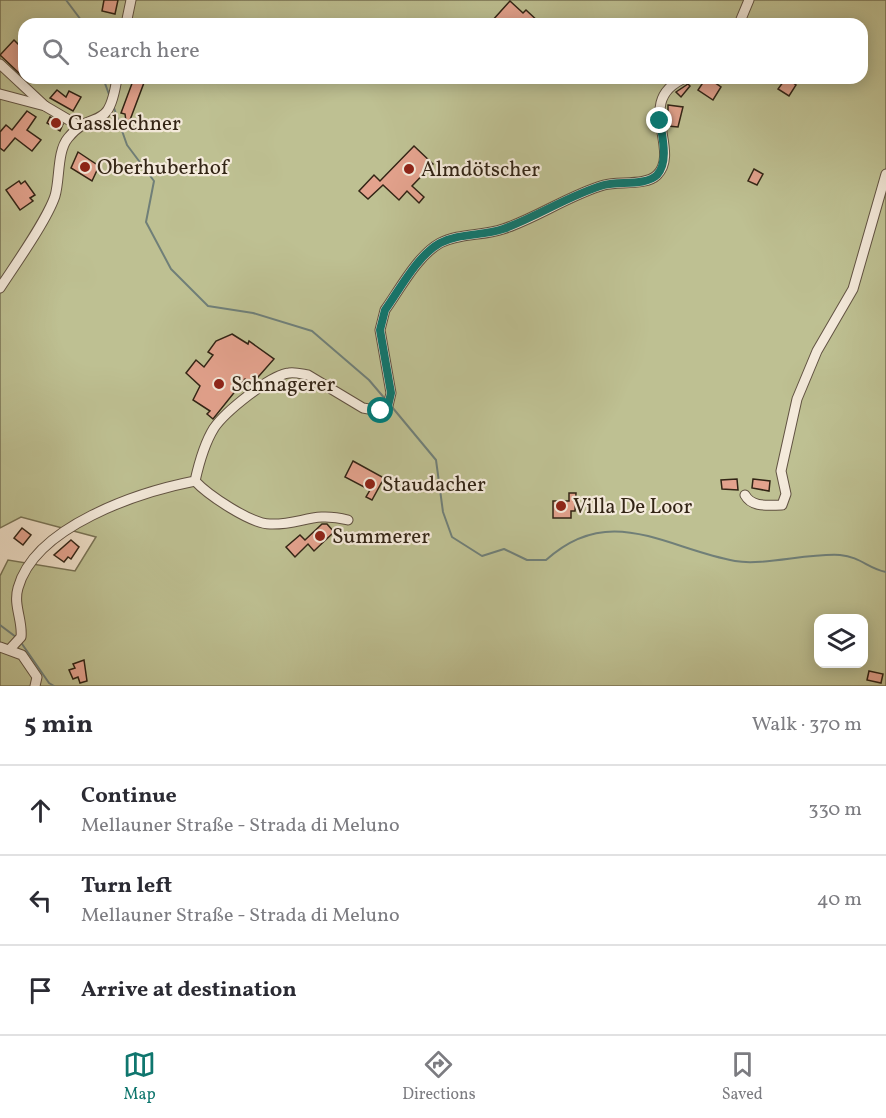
<!DOCTYPE html>
<meta charset="utf-8">
<style>
body{margin:0;font-family:Vollkorn,serif;background:#f2f2f3;color:#2b2b33}
.controls{position:absolute;right:18px;bottom:18px;display:grid;overflow:hidden;border-radius:12px;box-shadow:0 3px 15px #0003}
.controls button{width:54px;height:54px;display:grid;place-items:center;padding:0;border:0;border-bottom:2px solid #e1e1e2;background:#fff;color:#2b2b33;font:30px sans-serif}
.stop{position:absolute;width:18px;height:18px;margin:-14px;border:4px solid #0f766e;border-radius:50%;background:#fff}
.stop.end{background:#0f766e;border-color:#fff;box-shadow:0 2px 6px #0008}
.list{margin:0;padding:0;list-style:none}
h2{display:flex;justify-content:space-between;align-items:center;height:78px;margin:0;padding:0 24px;font-size:26px}
h2 small{font-size:20px;font-weight:400;color:#7c7c81}
.list li{display:grid;grid-template-columns:39px 1fr auto;gap:18px;align-items:center;box-sizing:border-box;height:90px;padding:0 24px;border-top:2px solid #e1e1e2}
.list b{display:block;font-size:22px;white-space:nowrap}
.list p{margin:0;font-size:20px;white-space:nowrap;color:#7c7c81}
.list em{font-size:20px;font-style:normal;color:#7c7c81}
.icon{flex:none;width:33px;height:33px;fill:none;stroke:currentColor;stroke-width:2;stroke-linecap:round;stroke-linejoin:round}
.map{position:relative;flex:none;width:886px;height:686px;overflow:hidden}
.search{position:absolute;background:#fff;box-shadow:0 3px 15px #0003;left:18px;right:18px;top:18px;height:66px;display:flex;align-items:center;gap:15px;box-sizing:border-box;padding:0 21px;border-radius:18px;color:#7c7c81;font-size:22px}
.sheet{height:348px;background:#fff}
nav{display:flex;justify-content:space-around;align-items:center;box-sizing:border-box;height:84px;border-top:2px solid #e1e1e2;background:#fff;font-size:16px;color:#7c7c81}
nav a{display:grid;justify-items:center;gap:3px}
nav .on{color:#0f766e}
.map>svg:first-child{display:block}
.green{fill:#bec092;stroke:#787254;stroke-width:1.5;fill-rule:evenodd}
.lines{fill:none;stroke-linecap:round;stroke-linejoin:round}
.stream{stroke:#707f78;stroke-width:2}
.building{fill:#e3a28d;stroke:#322415;stroke-width:1.5}
.minor-casing{stroke:#615242;stroke-width:11}
.minor{stroke:#f4eadb;stroke-width:9}
.route{stroke:#0f766e;stroke-width:8}
.poi-dot{fill:#8f2418;stroke:#f4eadb;stroke-width:2}
.labels{text-anchor:middle;stroke-width:4.5;stroke-linejoin:round;paint-order:stroke}
.poi-label{font-size:21px;fill:#322415;stroke:#f4eadb;text-anchor:start}
</style>
<div class="map">
<svg width="886" height="686" viewBox="0 0 886 686">
<rect width="100%" height="100%" fill="#eedec7"/>
<filter id="stains"><feTurbulence type="fractalNoise" baseFrequency=".00333" numOctaves="4"/><feColorMatrix values="0 0 0 0 .2 0 0 0 0 .09 0 0 0 0 .02 0 0 0 .5 -.17"/></filter>
<radialGradient id="worn" r=".72"><stop offset=".6" stop-color="#630" stop-opacity="0"/><stop offset="1" stop-color="#630" stop-opacity=".3"/></radialGradient>
<path class="green" d="M0,0H886V686H0V576L8,560L75,571L96,537L21,517L0,528ZM24,24H862V78H24ZM818,618H864V664H818Z"/>
<g class="lines">
<g class="stream">
<polyline points="66,0 84,24"/>
<polyline points="103,78 110,97"/>
<polyline points="114,108 127,145 154,181 146,222 171,269 208,306 253,313 312,331 369,380 386,400"/>
<path d="M392,407L436,460L443,512L452,537L482,556L504,549L527,560H546C610,502 665,548 735,561C763,566 808,553 840,555C861,557 867,568 886,572"/>
<polyline points="0,625 16,637"/>
<polyline points="20,641 49,683 54,686"/>
</g>
</g>
<g class="building">
<polygon points="104,0 118,0 115,14 102,11"/>
<polygon points="510,1 523,13 526,10 541,24 496,24 492,21"/>
<polygon points="14,40 24,50 24,72 21,75 0,55"/>
<polygon points="134,78 145,80 127,128 125,114 121,113"/>
<polygon points="706,78 717,78 714,82 721,87 713,100 698,90"/>
<polygon points="786,78 796,85 789,96 778,89"/>
<polygon points="688,84 690,86 681,97 676,92"/>
<polygon points="57,90 66,97 69,91 81,97 73,111 50,98"/>
<polygon points="668,105 683,107 678,127 668,126"/>
<polygon points="27,111 36,117 27,130 41,140 32,151 15,138 4,151 0,148 0,132 6,125 12,130"/>
<polygon points="50,117 63,124 60,131 47,123"/>
<polygon points="414,146 433,164 412,186 424,197 419,203 407,191 399,200 383,185 368,199 359,191 374,175 380,181"/>
<polygon points="78,152 99,166 92,181 71,168"/>
<polygon points="754,169 763,174 757,185 748,181"/>
<polygon points="19,181 21,184 25,181 35,195 30,198 33,201 20,210 6,190"/>
<polygon points="232,334 248,344 249,341 274,359 252,384 245,379 213,419 207,414 210,411 193,400 200,386 186,373 196,360 204,367 213,355 208,352 216,341"/>
<polygon points="353,461 384,478 372,500 366,497 370,490 345,477"/>
<polygon points="737,479 738,490 722,489 721,480"/>
<polygon points="753,479 770,481 769,491 752,488"/>
<polygon points="569,493 576,493 575,511 571,511 571,518 553,518 553,501 569,501"/>
<polygon points="322,524 327,524 334,532 314,551 308,544 295,557 286,547 300,535 305,540"/>
<polygon points="22,528 31,535 23,545 14,538"/>
<polygon points="71,540 79,547 71,559 68,557 64,562 54,555"/>
<polygon points="84,660 87,681 80,683 78,677 73,679 69,670 75,668 73,664"/>
<polygon points="869,671 883,674 881,683 867,680"/>
</g>
<g class="lines">
<g class="minor-casing">
<g id="minor">
<polyline points="126,24 131,0"/>
<polyline points="739,24 749,0"/>
<polyline points="0,64 45,106"/>
<polyline points="0,94 45,106 79,126"/>
<path d="M0,288C15,265 47,220 55,196C60,179 57,151 68,138C94,106 108,136 117,78"/>
<path d="M195,481C208,495 251,524 270,524C302,525 312,511 348,520"/>
<path d="M745,495C752,508 769,505 782,505L786,494L781,471L797,399L817,351L853,289L886,174"/>
<polyline points="0,647 22,655 37,677 35,686"/>
<path d="M10,649L21,637C23,621 13,605 18,588C35,526 139,492 195,481C199,463 204,444 214,428C225,412 270,375 289,373C295,372 302,374 308,375L363,408L380,411L388,406L391,393L380,330L385,310C400,289 417,256 440,243C459,233 483,236 503,229C537,218 569,195 604,185C619,181 646,186 657,175C682,150 633,100 685,78"/>
</g>
</g>
<use href="#minor" class="minor"/>
</g>
<g class="lines">
<path class="route" d="M381,411L388,406L391,393L380,330L385,310C400,289 417,256 440,243C459,233 483,236 503,229C537,217 569,195 604,185C619,181 646,186 657,175C669,162 662,136 660,121"/>
</g>
<g class="poi-dot">
<circle cx="56" cy="123" r="6"/>
<circle cx="85" cy="167" r="6"/>
<circle cx="409" cy="169" r="6"/>
<circle cx="219" cy="384" r="6"/>
<circle cx="370" cy="484" r="6"/>
<circle cx="561" cy="506" r="6"/>
<circle cx="320" cy="536" r="6"/>
</g>
<g class="labels">
<g class="poi-label">
<text x="68" y="130">Gasslechner</text>
<text x="97" y="174">Oberhuberhof</text>
<text x="421" y="176">Almdötscher</text>
<text x="231" y="391">Schnagerer</text>
<text x="382" y="491">Staudacher</text>
<text x="573" y="513">Villa De Loor</text>
<text x="332" y="543">Summerer</text>
</g>
</g>
<rect width="100%" height="100%" filter="url(#stains)"/>
<rect width="100%" height="100%" fill="url(#worn)"/>
</svg>
<div class="controls">
<button><svg class="icon" aria-label="layers" viewBox="0 0 24 24"><path d="M12 4l9 5-9 5-9-5zM3 14l9 5 9-5"/></svg></button>
</div>
<div class="stop" style="left:381px;top:411px"></div>
<div class="stop end" style="left:660px;top:121px"></div>
<div class="search"><svg class="icon" aria-label="search" viewBox="0 0 24 24"><circle cx="10" cy="10" r="6"/><path d="M15 15l6 6"/></svg>Search here</div>
</div>
<section class="sheet">
<h2>5 min<small>Walk · 370 m</small></h2>
<ul class="list">
<li><svg class="icon" aria-label="ahead" viewBox="0 0 24 24"><path d="M12 20V5M6 11l6-6 6 6"/></svg><div><b>Continue</b><p>Mellauner Straße - Strada di Meluno</p></div><em>330 m</em></li>
<li><svg class="icon" aria-label="left" viewBox="0 0 24 24"><path d="M17 20v-9H6M10 6l-5 5 5 5"/></svg><div><b>Turn left</b><p>Mellauner Straße - Strada di Meluno</p></div><em>40 m</em></li>
<li><svg class="icon" aria-label="arrive" viewBox="0 0 24 24"><path d="M6 21V4h12l-3 4 3 4H6"/></svg><div><b>Arrive at destination</b></div></li>
</ul>
</section>
<nav>
<a class="on"><svg class="icon" aria-label="map" viewBox="0 0 24 24"><path d="M3 6l6-2 6 2 6-2v14l-6 2-6-2-6 2zM9 4v14M15 6v14"/></svg>Map</a>
<a><svg class="icon" aria-label="directions" viewBox="0 0 24 24"><path d="M12 3l9 9-9 9-9-9zM9 14v-3h6M13 9l2 2-2 2"/></svg>Directions</a>
<a><svg class="icon" aria-label="saved" viewBox="0 0 24 24"><path d="M7 4h10v16l-5-4-5 4z"/></svg>Saved</a>
</nav>
